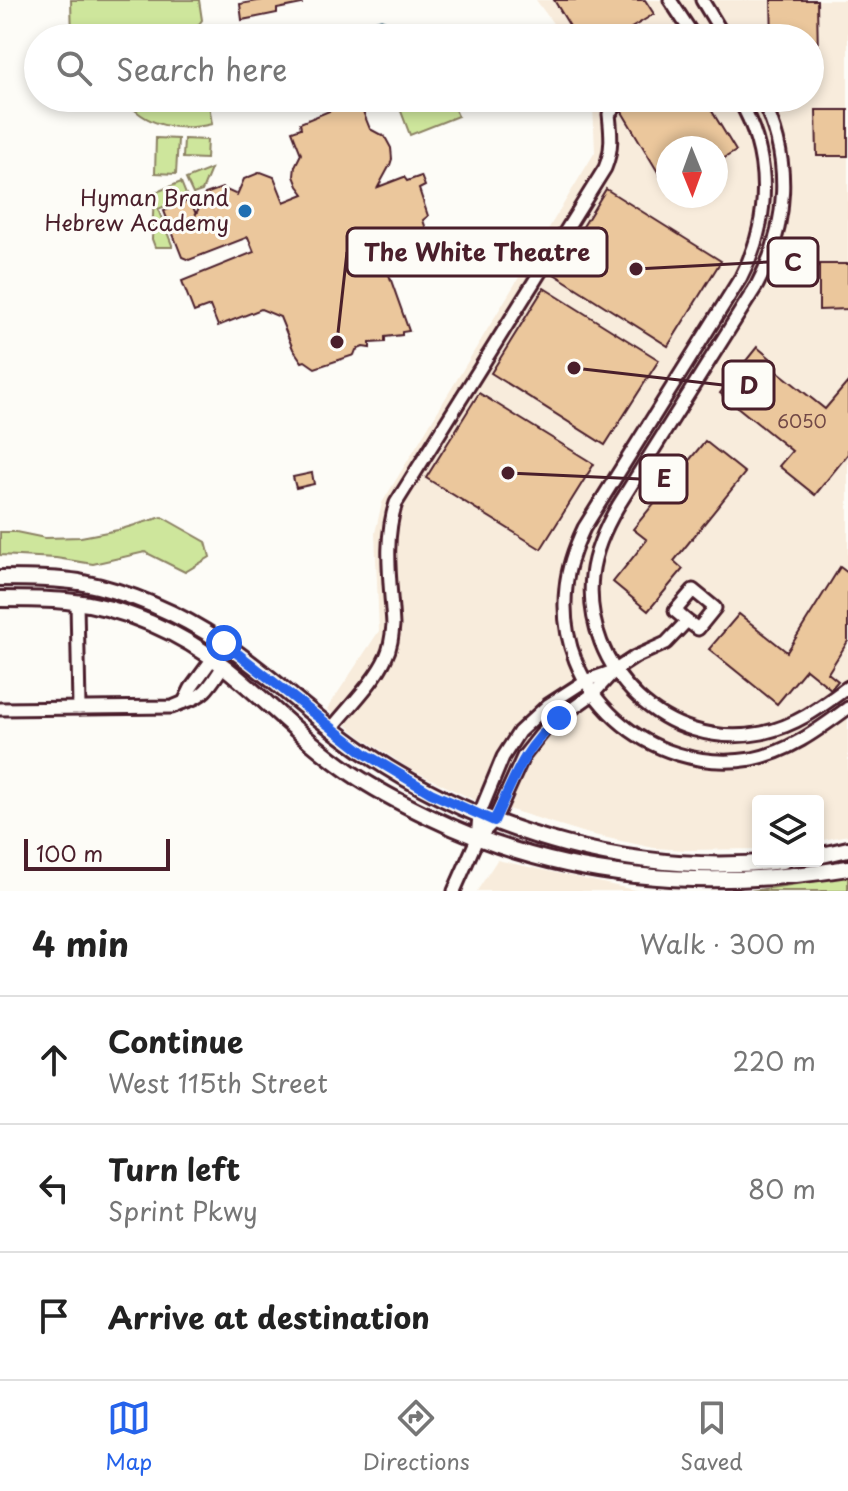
<!DOCTYPE html>
<meta charset="utf-8">
<style>
body{margin:0;font-family:"Playpen Sans",sans-serif;background:#f2f2f2;color:#222}
.controls{position:absolute;right:24px;bottom:24px;display:grid;overflow:hidden;border-radius:8px;box-shadow:0 4px 12px #0003}
.controls button{width:72px;height:72px;display:grid;place-items:center;padding:0;border:0;border-bottom:2px solid #e0e0e0;background:#fff;color:#222;font:40px sans-serif}
.compass{position:absolute;left:656px;top:136px;width:72px;height:72px;border-radius:50%;background:#fff;box-shadow:0 4px 12px #0003;rotate:179deg}
.scale{position:absolute;left:24px;bottom:20px;width:146px;box-sizing:border-box;padding-left:8px;border:4px solid #4a1f2b;border-top:0;font-size:22px;line-height:28px;white-space:nowrap;color:#4a1f2b;-webkit-text-stroke:6px #fdfcf7;paint-order:stroke}
.stop{position:absolute;width:24px;height:24px;margin:-18px;border:6px solid #2563eb;border-radius:50%;background:#fff}
.stop.end{background:#2563eb;border-color:#fff;box-shadow:0 2px 8px #0008}
.list{margin:0;padding:0;list-style:none}
h2{display:flex;justify-content:space-between;align-items:center;height:104px;margin:0;padding:0 32px;font-size:34px}
h2 small{font-size:26px;font-weight:400;color:#767676}
.list li{display:grid;grid-template-columns:52px 1fr auto;gap:24px;align-items:center;box-sizing:border-box;height:128px;padding:0 32px;border-top:2px solid #e0e0e0}
.list b{display:block;font-size:30px;white-space:nowrap}
.list p{margin:0;font-size:26px;white-space:nowrap;color:#767676}
.list em{font-size:26px;font-style:normal;color:#767676}
.icon{flex:none;width:44px;height:44px;fill:none;stroke:currentColor;stroke-width:2;stroke-linecap:round;stroke-linejoin:round}
.map{position:relative;flex:none;width:848px;height:891px;overflow:hidden}
.search{position:absolute;background:#fff;box-shadow:0 4px 12px #0003;left:24px;right:24px;top:24px;height:88px;display:flex;align-items:center;gap:20px;box-sizing:border-box;padding:0 28px;border-radius:44px;color:#767676;font-size:30px}
.sheet{height:488px;background:#fff}
nav{display:flex;justify-content:space-around;align-items:center;box-sizing:border-box;height:112px;border-top:2px solid #e0e0e0;background:#fff;font-size:22px;color:#767676}
nav a{display:grid;justify-items:center;gap:4px}
nav .on{color:#2563eb}
.map>svg:first-child{display:block}
.built{fill:#f8ecdc;fill-rule:evenodd}
.green{fill:#cee69c;stroke:#8c8264;stroke-width:2}
.water{fill:#87d7e2;stroke:#6f8d99;stroke-width:2}
.building{fill:#ebc79c;stroke:#4a1f2b;stroke-width:2}
.lines{fill:none;stroke-linecap:round;stroke-linejoin:round}
.minor-casing{stroke:#4a1f2b;stroke-width:17}
.tertiary-casing{stroke:#4a1f2b;stroke-width:20}
.minor{stroke:#fdfcf7;stroke-width:11}
.tertiary{stroke:#fdfcf7;stroke-width:14}
.route{stroke:#2563eb;stroke-width:10}
.poi-dot{fill:#1f6fb2;stroke:#fdfcf7;stroke-width:3}
.labels{text-anchor:middle;stroke-width:6;stroke-linejoin:round;paint-order:stroke}
.number-label{font-size:18px;fill:#724947}
.poi-label{font-size:22px;fill:#4a1f2b;stroke:#fdfcf7;text-anchor:end}
.leader{fill:none;stroke:#4a1f2b;stroke-width:3}
.callout-dot{fill:#4a1f2b;stroke:#fdfcf7;stroke-width:3}
.callout{fill:#fdfcf7;stroke:#4a1f2b;stroke-width:3}
.callout-label{font-size:24px;text-anchor:middle;font-weight:bold;fill:#4a1f2b}
</style>
<div class="map">
<svg width="848" height="891" viewBox="0 0 848 891">
<rect width="100%" height="100%" fill="#fdfcf7"/>
<filter id="ink" filterUnits="userSpaceOnUse"><feTurbulence type="fractalNoise" baseFrequency=".0125" numOctaves="2"/><feDisplacementMap in="SourceGraphic" scale="16" xChannelSelector="R" yChannelSelector="G"/><feConvolveMatrix kernelMatrix="1 2 1 2 8 2 1 2 1" color-interpolation-filters="sRGB"/></filter>
<g filter="url(#ink)">
<g class="built">
<path d="M536,0H848V835L818,841V801H758V849L686,850L654,848L589,834L511,810L484,804L470,798L410,769L361,737L327,709L379,631L375,533L382,503L595,152L593,105L589,98H810V38H560L552,22ZM668,148H716V196H668Z"/>
<polygon points="497,860 639,891 658,891 477,891"/>
</g>
<g class="green">
<polygon points="71,0 199,0 202,20 197,27 141,38 72,38"/>
<path d="M124,98H208L212,124C179,132 145,127 124,98Z"/>
<polygon points="396,98 450,98 458,116 410,135"/>
<polygon points="156,138 178,139 176,174 155,173"/>
<polygon points="184,139 207,140 206,159 183,158"/>
<polygon points="211,169 202,191 193,194 186,179"/>
<polygon points="181,182 187,197 158,209 172,245 172,247 155,247 152,239 154,193"/>
<polygon points="162,517 206,542 210,557 185,572 145,552 93,564 56,558 0,555 0,532 16,532 45,538 81,537 118,530"/>
<polygon points="848,876 848,891 751,891"/>
</g>
<polygon class="water" points="381,19 386,21 390,26 388,38 372,38 379,35 378,31 359,38 354,28"/>
<g class="building">
<polygon points="263,0 302,0 302,4 277,9 277,13 242,20 240,4"/>
<polygon points="554,0 645,0 654,14 615,38 577,38"/>
<polygon points="771,0 817,0 818,58 810,58 810,38 772,38"/>
<polygon points="622,98 704,98 736,151 716,163 716,148 668,148 668,189 622,112 625,106"/>
<polygon points="346,104 348,109 360,104 370,129 385,137 391,148 392,159 390,165 378,187 404,177 407,181 421,176 425,186 419,189 428,216 423,220 428,235 417,239 422,255 387,269 409,331 402,332 402,335 385,337 385,342 370,343 370,348 363,347 356,350 354,355 315,368 305,361 302,362 293,349 280,317 261,309 218,326 210,306 194,312 182,281 254,252 248,237 189,260 182,257 164,211 190,200 196,214 205,194 222,188 237,195 244,179 261,172 274,177 284,202 304,194 298,186 294,176 295,166 301,154 292,131 301,128 300,123"/>
<polygon points="816,110 848,110 848,156 817,156"/>
<polygon points="606,189 721,261 668,346 554,274"/>
<polygon points="819,264 848,264 848,309 819,310"/>
<polygon points="544,288 659,360 605,445 491,373"/>
<polygon points="757,347 775,362 771,366 825,409 848,382 848,454 815,495 779,466 792,451 720,393"/>
<polygon points="479,393 594,464 541,549 426,478"/>
<polygon points="705,441 745,473 674,561 683,569 648,611 613,582 647,540 633,529"/>
<polygon points="312,473 314,484 296,488 293,477"/>
<polygon points="840,567 848,573 848,641 828,673 838,681 831,689 806,669 777,704 709,649 739,614 787,652"/>
</g>
<g class="lines">
<g class="minor-casing">
<g id="minor">
<polyline points="670,0 695,38"/>
<polyline points="702,0 725,38"/>
<path d="M738,98C772,154 771,220 741,277L584,528C575,547 568,566 566,587C554,692 649,776 752,759C789,752 818,730 848,708"/>
<path d="M761,98C793,158 788,226 757,285L618,506C605,528 595,550 592,575C582,670 667,752 762,733C796,726 821,707 848,687"/>
<polyline points="77,602 79,708"/>
<path d="M213,658L191,688L184,702C206,696 211,684 223,666"/>
<polyline points="0,709 172,707 184,702"/>
<path d="M332,728C348,708 376,680 386,657C391,647 392,636 393,625C391,585 383,542 396,503L605,168C613,149 611,133 609,114L617,105"/>
<polyline points="477,839 494,821 523,757 546,728 559,718 593,694 615,670 635,657 666,643 687,621 698,629 715,608 693,590 675,611 687,621"/>
<polyline points="454,891 477,839 479,815 503,757 519,732 548,705 585,681 611,672"/>
</g>
</g>
<g class="tertiary-casing">
<g id="tertiary">
<path d="M0,578C26,578 53,578 79,582C130,592 180,614 223,643C274,678 317,721 368,755C489,836 638,877 783,861"/>
<path d="M0,599C22,599 44,599 66,601C123,606 182,633 226,668C268,702 306,742 351,773C376,790 403,804 430,817C561,881 706,891 848,868"/>
<polyline points="818,856 848,849"/>
</g>
</g>
<use href="#minor" class="minor"/>
<use href="#tertiary" class="tertiary"/>
</g>
</g>
<g class="lines" filter="url(#ink)">
<path class="route" d="M224,643L364,753L431,793L494,821C514,779 522,750 559,718"/>
</g>
<circle class="poi-dot" cx="245" cy="211" r="8"/>
<g class="labels">
<g class="number-label">
<text x="802" y="428">6050</text>
</g>
<g class="poi-label">
<text x="229" y="206">Hyman Brand<tspan x="229" dy="25">Hebrew Academy</tspan></text>
</g>
</g>
<path class="leader" d="M337 342L347 252M636 269L768 262M574 368L723 385M508 473L640 479"/>
<g class="callout-dot">
<circle cx="337" cy="342" r="8"/>
<circle cx="636" cy="269" r="8"/>
<circle cx="574" cy="368" r="8"/>
<circle cx="508" cy="473" r="8"/>
</g>
<g class="callout">
<rect x="347" y="228" width="260" height="48" rx="8"/>
<rect x="768" y="238" width="50" height="48" rx="8"/>
<rect x="723" y="361" width="51" height="48" rx="8"/>
<rect x="640" y="455" width="47" height="48" rx="8"/>
</g>
<g class="callout-label">
<text x="477" y="261">The White Theatre</text>
<text x="793" y="271">C</text>
<text x="749" y="394">D</text>
<text x="664" y="487">E</text>
</g>
</svg>
<div class="controls">
<button><svg class="icon" aria-label="layers" viewBox="0 0 24 24"><path d="M12 4l9 5-9 5-9-5zM3 14l9 5 9-5"/></svg></button>
</div>
<svg class="compass" viewBox="-18 -18 36 36"><path d="M0-13l5 13h-10z" fill="#e53935"/><path d="M0 13l5-13h-10z" fill="#767676"/></svg>
<div class="scale">100 m</div>
<div class="stop" style="left:224px;top:643px"></div>
<div class="stop end" style="left:559px;top:718px"></div>
<div class="search"><svg class="icon" aria-label="search" viewBox="0 0 24 24"><circle cx="10" cy="10" r="6"/><path d="M15 15l6 6"/></svg>Search here</div>
</div>
<section class="sheet">
<h2>4 min<small>Walk · 300 m</small></h2>
<ul class="list">
<li><svg class="icon" aria-label="ahead" viewBox="0 0 24 24"><path d="M12 20V5M6 11l6-6 6 6"/></svg><div><b>Continue</b><p>West 115th Street</p></div><em>220 m</em></li>
<li><svg class="icon" aria-label="left" viewBox="0 0 24 24"><path d="M17 20v-9H6M10 6l-5 5 5 5"/></svg><div><b>Turn left</b><p>Sprint Pkwy</p></div><em>80 m</em></li>
<li><svg class="icon" aria-label="arrive" viewBox="0 0 24 24"><path d="M6 21V4h12l-3 4 3 4H6"/></svg><div><b>Arrive at destination</b></div></li>
</ul>
</section>
<nav>
<a class="on"><svg class="icon" aria-label="map" viewBox="0 0 24 24"><path d="M3 6l6-2 6 2 6-2v14l-6 2-6-2-6 2zM9 4v14M15 6v14"/></svg>Map</a>
<a><svg class="icon" aria-label="directions" viewBox="0 0 24 24"><path d="M12 3l9 9-9 9-9-9zM9 14v-3h6M13 9l2 2-2 2"/></svg>Directions</a>
<a><svg class="icon" aria-label="saved" viewBox="0 0 24 24"><path d="M7 4h10v16l-5-4-5 4z"/></svg>Saved</a>
</nav>
